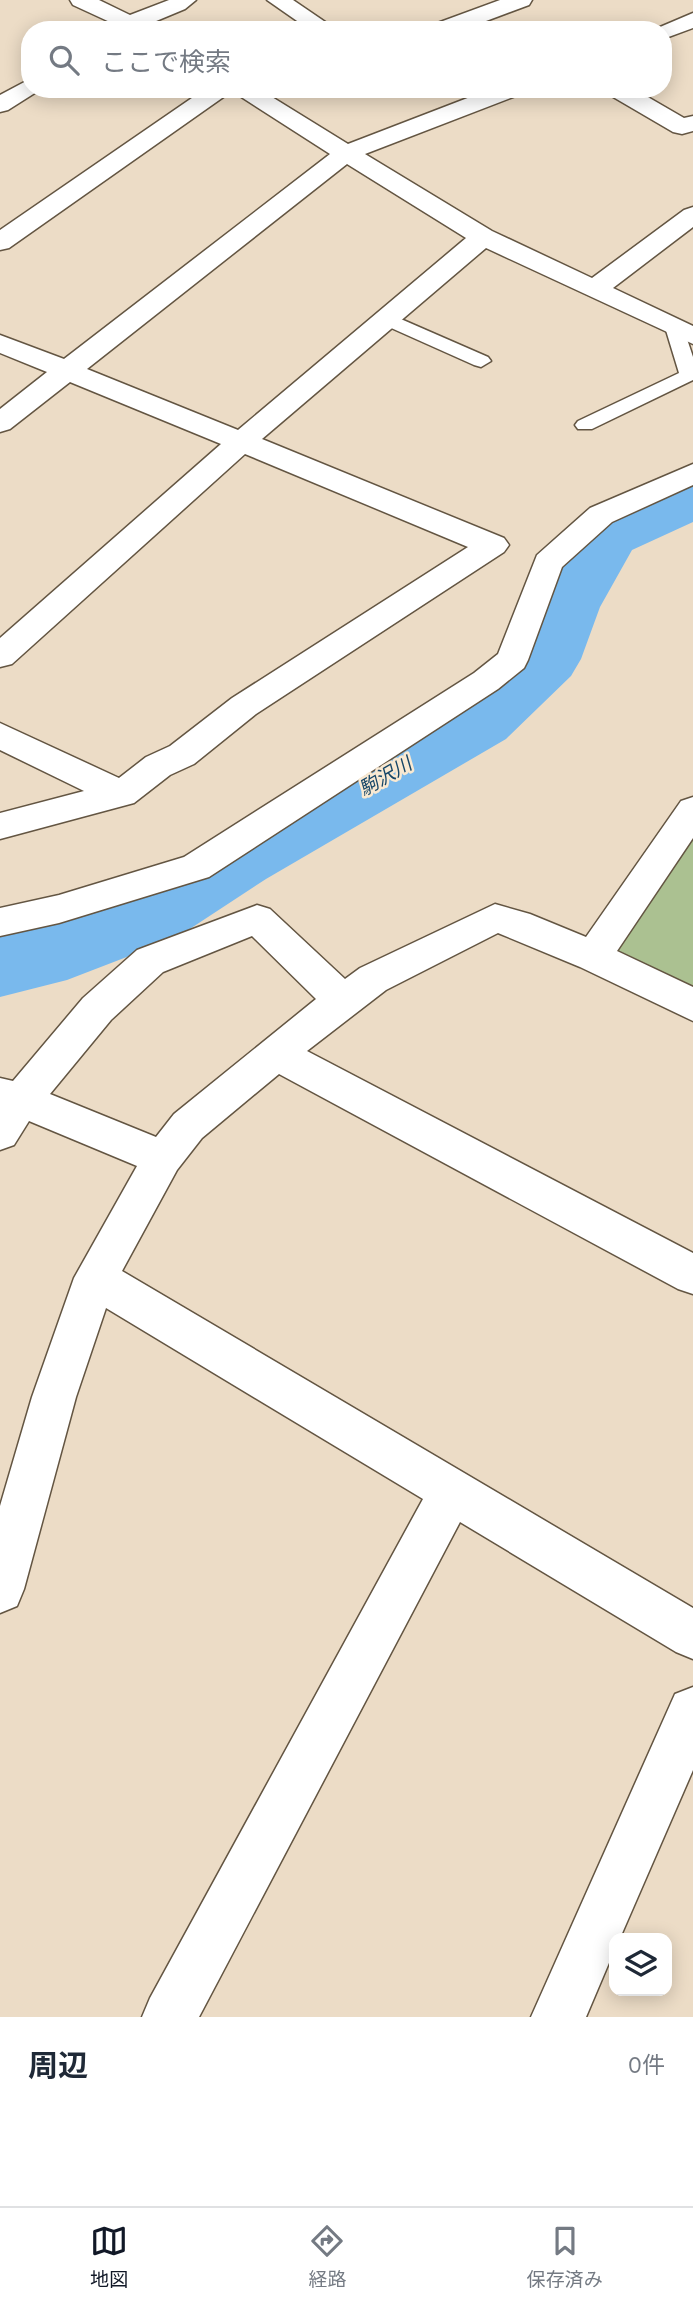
<!DOCTYPE html>
<html lang="ja">
<meta charset="utf-8">
<style>
body{margin:0;font-family:"Work Sans","Noto Sans JP",sans-serif;background:#f6f6f7;color:#1f2937}
.controls{position:absolute;right:21px;bottom:21px;display:grid;overflow:hidden;border-radius:14px;box-shadow:0 4px 18px #0003}
.controls button{width:63px;height:63px;display:grid;place-items:center;padding:0;border:0;border-bottom:2px solid #e0e1e3;background:#fff;color:#1f2937;font:35px sans-serif}
.list{margin:0;padding:0;list-style:none}
h2{display:flex;justify-content:space-between;align-items:center;height:91px;margin:0;padding:0 28px;font-size:30px}
h2 small{font-size:23px;font-weight:400;color:#747a83}
.icon{flex:none;width:38px;height:38px;fill:none;stroke:currentColor;stroke-width:2;stroke-linecap:round;stroke-linejoin:round}
.map{position:relative;flex:none;width:693px;height:2017px;overflow:hidden}
.search{position:absolute;background:#fff;box-shadow:0 4px 18px #0003;left:21px;right:21px;top:21px;height:77px;display:flex;align-items:center;gap:18px;box-sizing:border-box;padding:0 24px;border-radius:28px;color:#747a83;font-size:26px}
.sheet{height:189px;background:#fff}
nav{display:flex;justify-content:space-around;align-items:center;box-sizing:border-box;height:98px;border-top:2px solid #e0e1e3;background:#fff;font-size:19px;color:#747a83}
nav a{display:grid;justify-items:center;gap:4px}
nav .on{color:#111827}
.map>svg:first-child{display:block}
.green{fill:#abc191}
.lines{fill:none;stroke-linecap:round;stroke-linejoin:round}
.river{fill:#79b9ed;fill-rule:evenodd}
.lane-casing{stroke:#635542;stroke-width:3}
.street-casing{stroke:#635542;stroke-width:3}
.lane{fill:#fff;fill-rule:evenodd}
.street{fill:#fff;fill-rule:evenodd}
.labels{text-anchor:middle;stroke-width:5;stroke-linejoin:round;paint-order:stroke}
.water-label{font-size:19px;font-style:italic;fill:#154567;stroke:#f9e9d2}
</style>
<div class="map">
<svg width="693" height="2017" viewBox="0 0 693 2017">
<rect width="100%" height="100%" fill="#ecdcc6"/>
<polygon class="green" points="693,817 693,1004 602,943"/>
<g class="lines">
<polygon class="river" points="693,478 693,522 632,550 600,607 581,659 571,676 506,739 266,879 176,938 67,980 0,997 0,935 33,928 122,896 212,839 456,703 517,647 534,607 585,521 671,484"/>
<g class="lane-casing">
<g id="lane">
<polygon points="387,313 488,357 491,361 481,367 474,365 380,323 378,319 380,315"/>
<polygon points="674,321 683,327 693,357 693,380 592,429 578,429 575,425 578,421 679,373 665,327"/>
</g>
</g>
<g class="street-casing">
<g id="street">
<polygon points="70,0 99,0 130,15 169,0 196,0 185,9 149,24 155,30 106,30 112,23 73,5"/>
<polygon points="267,0 293,0 337,30 310,30"/>
<polygon points="500,0 532,0 529,5 462,30 429,30 432,25"/>
<polygon points="693,13 693,28 663,39 663,30 653,30"/>
<polygon points="30,79 30,89 40,89 38,91 8,110 0,112 0,95"/>
<path d="M205,89H259L348,144L491,89H525L521,94L365,154L492,231L592,278L684,210L693,207V227L613,288L693,326V344L486,248L262,439L504,538L509,545L504,552L256,714L194,764L170,775L134,803L0,839V813L84,791L0,750V723L119,778L146,757L170,746L232,698L468,547L245,454L12,664L0,667V638L221,444L70,382L10,429L0,432V409L47,372L0,353V335L64,359L330,154L232,91L9,248L0,250V230ZM347,164L466,238L238,430L87,369Z"/>
<polygon points="604,89 634,89 684,118 693,116 693,131 682,134 673,132 608,94"/>
<polygon points="693,464 693,485 612,522 562,567 528,660 524,668 498,689 209,877 59,923 0,936 0,908 59,895 184,857 474,673 498,654 537,555 590,508"/>
<path d="M693,797V838L617,951L693,987V1021L580,967L498,933L386,990L307,1051L693,1253V1294L678,1289L279,1074L202,1138L177,1170L122,1271L693,1608V1659L676,1652L460,1522L199,2017H142L150,1998L423,1499L106,1308L76,1397L24,1589L17,1606L0,1613V1506L32,1397L74,1278L137,1166L29,1121L14,1145L0,1150V1078L13,1081L83,998L137,950L257,905L270,909L345,979L360,968L495,904L530,914L586,937L681,801ZM252,936L316,999L174,1114L156,1137L50,1094L111,1020L163,972Z"/>
<polygon points="693,1687 693,1770 620,1938 614,1938 614,1951 586,2017 531,2017 675,1694"/>
</g>
</g>
<use href="#lane" class="lane"/>
<use href="#street" class="street"/>
</g>
<g class="labels">
<g class="water-label">
<text transform="translate(385 776) rotate(-30)" y="7">駒沢川</text>
</g>
</g>
</svg>
<div class="controls">
<button><svg class="icon" aria-label="layers" viewBox="0 0 24 24"><path d="M12 4l9 5-9 5-9-5zM3 14l9 5 9-5"/></svg></button>
</div>
<div class="search"><svg class="icon" aria-label="search" viewBox="0 0 24 24"><circle cx="10" cy="10" r="6"/><path d="M15 15l6 6"/></svg>ここで検索</div>
</div>
<section class="sheet">
<h2>周辺<small>0件</small></h2>
<ul class="list">
</ul>
</section>
<nav>
<a class="on"><svg class="icon" aria-label="map" viewBox="0 0 24 24"><path d="M3 6l6-2 6 2 6-2v14l-6 2-6-2-6 2zM9 4v14M15 6v14"/></svg>地図</a>
<a><svg class="icon" aria-label="directions" viewBox="0 0 24 24"><path d="M12 3l9 9-9 9-9-9zM9 14v-3h6M13 9l2 2-2 2"/></svg>経路</a>
<a><svg class="icon" aria-label="saved" viewBox="0 0 24 24"><path d="M7 4h10v16l-5-4-5 4z"/></svg>保存済み</a>
</nav>
